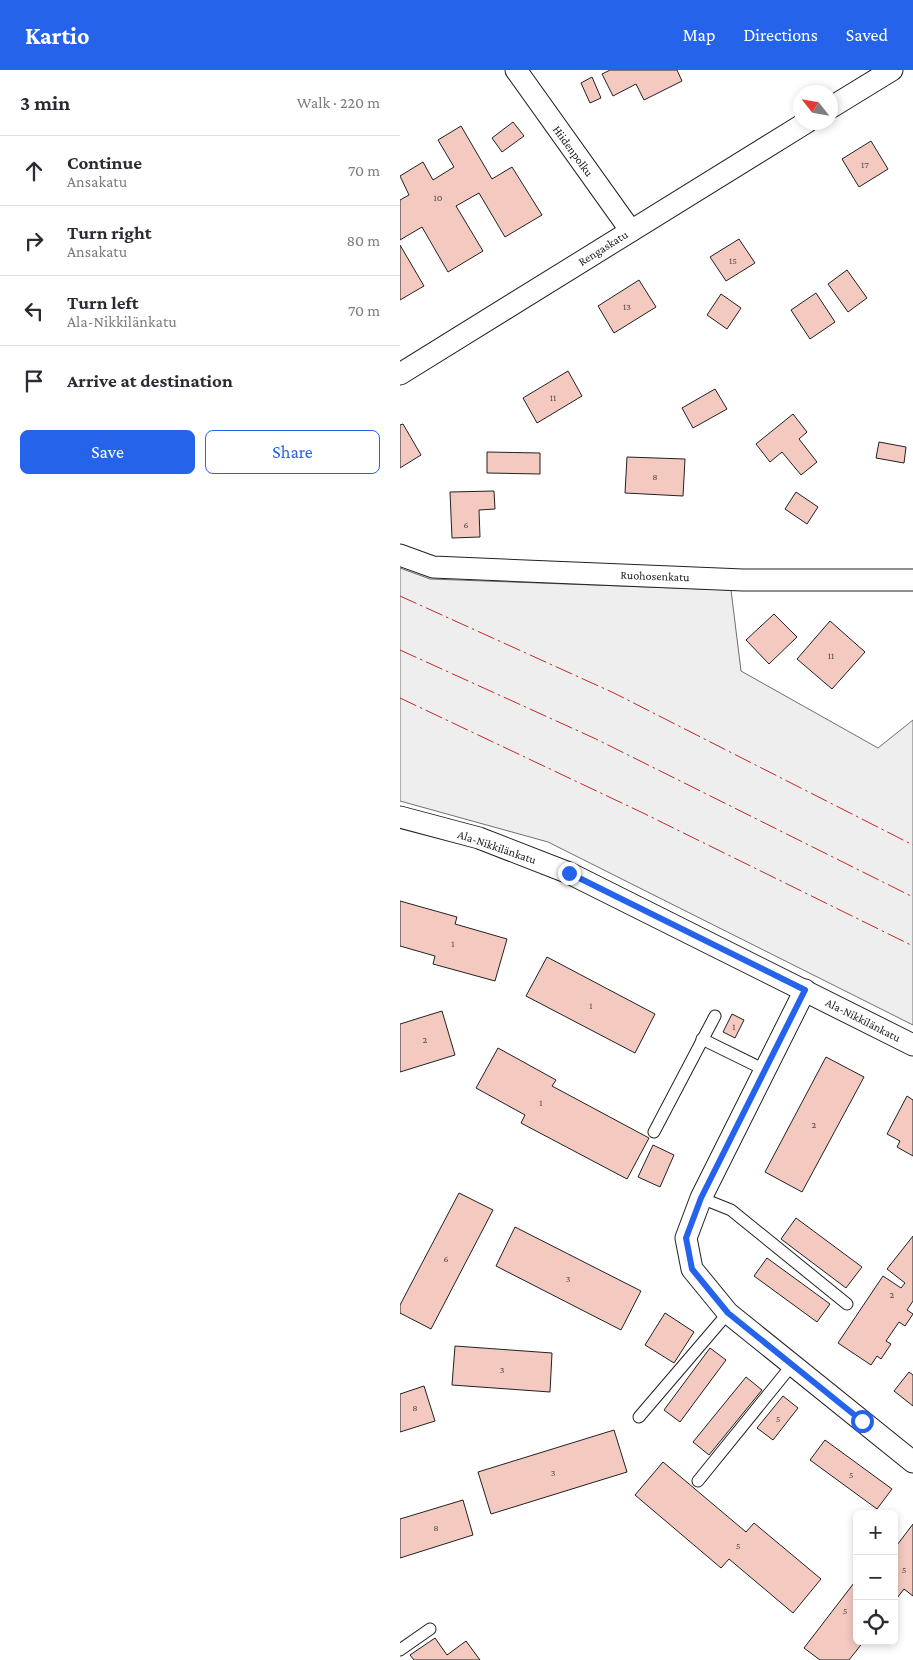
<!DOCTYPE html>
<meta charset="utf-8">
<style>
body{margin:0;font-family:"Crimson Pro",serif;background:#f7f7f7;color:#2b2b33}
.controls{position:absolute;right:15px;bottom:15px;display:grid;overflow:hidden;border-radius:8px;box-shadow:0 2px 8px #0003}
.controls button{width:45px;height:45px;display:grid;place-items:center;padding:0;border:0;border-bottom:1px solid #e1e1e2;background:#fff;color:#2b2b33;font:25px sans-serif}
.compass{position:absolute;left:393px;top:15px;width:45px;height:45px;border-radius:50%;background:#fff;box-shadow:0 2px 8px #0003;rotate:301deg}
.stop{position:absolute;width:15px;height:15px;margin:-11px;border:4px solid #2563eb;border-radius:50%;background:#fff}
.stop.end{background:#2563eb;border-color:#fff;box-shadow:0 1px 5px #0008}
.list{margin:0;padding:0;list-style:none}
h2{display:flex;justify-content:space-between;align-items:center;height:65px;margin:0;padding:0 20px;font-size:21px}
h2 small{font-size:16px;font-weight:400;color:#7c7c81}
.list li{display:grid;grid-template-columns:32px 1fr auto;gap:15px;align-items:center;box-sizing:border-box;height:70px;padding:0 20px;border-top:1px solid #e1e1e2}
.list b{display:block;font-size:19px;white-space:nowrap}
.list p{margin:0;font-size:16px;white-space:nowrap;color:#7c7c81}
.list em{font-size:16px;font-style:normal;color:#7c7c81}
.actions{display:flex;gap:10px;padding:15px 20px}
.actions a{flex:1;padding:11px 0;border:1px solid #2563eb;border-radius:8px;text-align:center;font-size:18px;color:#2563eb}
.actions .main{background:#2563eb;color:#fff}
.icon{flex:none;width:28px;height:28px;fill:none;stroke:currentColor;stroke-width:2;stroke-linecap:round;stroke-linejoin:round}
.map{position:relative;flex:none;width:513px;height:1590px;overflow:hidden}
header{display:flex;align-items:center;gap:30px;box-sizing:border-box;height:70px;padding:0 25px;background:#2563eb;color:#fff}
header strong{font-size:24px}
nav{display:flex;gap:28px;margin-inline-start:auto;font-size:18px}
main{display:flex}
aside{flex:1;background:#fff}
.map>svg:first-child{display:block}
.green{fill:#eee;stroke:#6f6f6f}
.building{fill:#f3c9c0;stroke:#222}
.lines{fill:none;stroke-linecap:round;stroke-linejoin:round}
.lane-casing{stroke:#222;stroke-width:13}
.street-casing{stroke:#222;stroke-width:23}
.lane{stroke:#fff;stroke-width:11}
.street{stroke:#fff;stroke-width:21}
.power{stroke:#c62828;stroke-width:1;stroke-dasharray:18 4 2.5 4;stroke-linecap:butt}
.route{stroke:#2563eb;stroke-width:6}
.labels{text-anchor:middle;stroke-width:4;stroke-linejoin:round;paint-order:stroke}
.number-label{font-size:10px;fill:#564c4a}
.street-label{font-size:12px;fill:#222;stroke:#fff}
</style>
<header>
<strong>Kartio</strong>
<nav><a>Map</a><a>Directions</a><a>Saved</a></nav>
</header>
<main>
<aside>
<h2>3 min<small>Walk · 220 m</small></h2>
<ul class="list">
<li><svg class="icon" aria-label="ahead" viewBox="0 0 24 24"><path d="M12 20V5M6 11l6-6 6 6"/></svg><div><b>Continue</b><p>Ansakatu</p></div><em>70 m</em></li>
<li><svg class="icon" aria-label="right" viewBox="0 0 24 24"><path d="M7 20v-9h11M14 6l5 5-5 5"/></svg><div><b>Turn right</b><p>Ansakatu</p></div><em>80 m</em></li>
<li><svg class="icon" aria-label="left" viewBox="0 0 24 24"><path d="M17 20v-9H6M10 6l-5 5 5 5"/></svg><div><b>Turn left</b><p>Ala-Nikkilänkatu</p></div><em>70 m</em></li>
<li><svg class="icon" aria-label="arrive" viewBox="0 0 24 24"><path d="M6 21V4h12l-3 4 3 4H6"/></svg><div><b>Arrive at destination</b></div></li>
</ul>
<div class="actions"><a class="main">Save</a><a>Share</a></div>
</aside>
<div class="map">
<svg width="513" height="1590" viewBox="0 0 513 1590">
<rect width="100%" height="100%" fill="#fff"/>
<polygon class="green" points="0,498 30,509 331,520 341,601 478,678 513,650 513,955 148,772 0,731"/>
<g class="building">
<polygon points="210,0 277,0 282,11 244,30 236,14 213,26 202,4"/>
<polygon points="192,7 201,28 190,33 181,13"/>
<polygon points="113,52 124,66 102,82 92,68"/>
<polygon points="61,56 92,109 112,97 142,145 105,167 79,123 56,136 83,181 48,202 22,157 0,170 0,130 9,125 0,106 23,92 33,110 54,97 38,70"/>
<polygon points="471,71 488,99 459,117 442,89"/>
<polygon points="339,169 355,193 326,211 310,187"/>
<polygon points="0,175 24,216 0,230"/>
<polygon points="447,200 467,228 448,242 428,214"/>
<polygon points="239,210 256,237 214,263 198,236"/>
<polygon points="416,223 435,252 410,269 391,240"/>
<polygon points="321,224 341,238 327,259 307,245"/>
<polygon points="168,301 182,326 137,353 123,328"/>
<polygon points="315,319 327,339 293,358 282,338"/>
<polygon points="393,344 407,362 399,369 417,392 401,405 382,382 370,392 356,374"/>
<polygon points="3,354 21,385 0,398 0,355"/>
<polygon points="479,372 506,377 504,393 476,388"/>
<polygon points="87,382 140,383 140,404 87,403"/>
<polygon points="227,387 285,389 283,426 225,423"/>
<polygon points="94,421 95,439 79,440 80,467 52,468 50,422"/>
<polygon points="396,422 418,437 407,454 385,439"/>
<polygon points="374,544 397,567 369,594 346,570"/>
<polygon points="430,551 465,582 432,619 397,589"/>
<polygon points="0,831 57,847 55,854 107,869 95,911 33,894 35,886 0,876"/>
<polygon points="147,887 255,944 235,983 126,926"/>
<polygon points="42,941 55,985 0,1002 0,954"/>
<polygon points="332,944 344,950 335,968 323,962"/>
<polygon points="98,978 156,1010 152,1016 249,1068 227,1109 121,1053 125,1045 76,1018"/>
<polygon points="426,987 464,1007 402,1122 365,1102"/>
<polygon points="507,1026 513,1030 513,1086 497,1077 500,1071 487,1064"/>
<polygon points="253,1075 274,1085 260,1117 238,1107"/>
<polygon points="59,1123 93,1140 31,1259 0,1243 0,1235"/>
<polygon points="396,1148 462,1197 446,1218 381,1169"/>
<polygon points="115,1157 241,1221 221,1260 96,1196"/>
<polygon points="513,1166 513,1231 507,1240 513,1244 505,1256 499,1252 486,1271 491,1274 481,1289 477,1286 471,1295 438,1273 483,1206 501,1218 505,1213 487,1199"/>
<polygon points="367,1188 430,1234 417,1252 354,1206"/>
<polygon points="265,1243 294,1262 274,1293 245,1275"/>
<polygon points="55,1276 152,1283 150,1322 52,1315"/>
<polygon points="310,1278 326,1290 280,1352 264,1340"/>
<polygon points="509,1302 513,1305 513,1336 494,1321"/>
<polygon points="346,1307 362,1320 309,1385 293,1372"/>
<polygon points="24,1316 35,1351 0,1362 0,1324"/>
<polygon points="383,1326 398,1338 373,1370 357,1358"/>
<polygon points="214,1360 227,1402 91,1444 78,1402"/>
<polygon points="425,1370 492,1419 477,1439 410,1390"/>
<polygon points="263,1392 346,1462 354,1453 421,1509 393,1543 329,1489 321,1498 235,1425"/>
<polygon points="63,1430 73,1465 0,1488 0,1449"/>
<polygon points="513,1454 513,1526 504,1519 494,1532 494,1479"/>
<polygon points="457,1509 457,1571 464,1571 449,1590 420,1590 404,1578"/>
<polygon points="35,1568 47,1585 66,1571 80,1590 14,1590 10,1585"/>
</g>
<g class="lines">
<g class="lane-casing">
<g id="lane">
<polyline points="302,969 365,1000"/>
<polyline points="254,1062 315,946"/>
<polyline points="301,1128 331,1140 447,1234"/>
<polyline points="239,1347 328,1243"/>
<polyline points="298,1411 392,1295"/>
<polyline points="0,1580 30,1559"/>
</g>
</g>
<g class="street-casing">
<g id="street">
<polyline points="116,0 231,161"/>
<polyline points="430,38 492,0"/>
<polyline points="0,304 407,52"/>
<polyline points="0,485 33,497 343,510 513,510"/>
<polyline points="0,747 79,768 169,803 513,975"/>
<polyline points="405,920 301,1128 286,1168 292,1199 328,1243 513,1392"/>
</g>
</g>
<use href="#lane" class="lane"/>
<use href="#street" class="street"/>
<g class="power">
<polyline points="0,526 214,623 513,775"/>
<polyline points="0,580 196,669 513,827"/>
<polyline points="0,628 243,743 513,876"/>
</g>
</g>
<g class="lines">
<polyline class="route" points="169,803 405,920 301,1128 286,1168 292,1199 328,1243 462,1351"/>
</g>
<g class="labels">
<g class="number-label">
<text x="465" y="98">17</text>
<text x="38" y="131">10</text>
<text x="333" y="194">15</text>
<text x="227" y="240">13</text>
<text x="153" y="331">11</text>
<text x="255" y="410">8</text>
<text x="66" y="458">6</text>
<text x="431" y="589">11</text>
<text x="53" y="877">1</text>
<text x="191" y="939">1</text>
<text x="334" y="960">1</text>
<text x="25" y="973">2</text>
<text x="141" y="1036">1</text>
<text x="414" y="1058">2</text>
<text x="46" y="1192">6</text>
<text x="168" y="1212">3</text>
<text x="492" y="1228">2</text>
<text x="102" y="1303">3</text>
<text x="15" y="1341">8</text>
<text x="378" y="1352">5</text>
<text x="153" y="1406">3</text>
<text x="451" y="1408">5</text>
<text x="36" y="1461">8</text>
<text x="338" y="1479">5</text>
<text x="504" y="1503">5</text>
<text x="445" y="1544">5</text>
</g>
<g class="street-label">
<text transform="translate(173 81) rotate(54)" y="4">Hiidenpolku</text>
<text transform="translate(203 178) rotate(-32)" y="4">Rengaskatu</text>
<text transform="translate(255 506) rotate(2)" y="4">Ruohosenkatu</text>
<text transform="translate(97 777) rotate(19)" y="4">Ala-Nikkilänkatu</text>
<text transform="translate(463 950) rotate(27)" y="4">Ala-Nikkilänkatu</text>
</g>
</g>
</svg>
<div class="controls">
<button>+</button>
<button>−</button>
<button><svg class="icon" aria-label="locate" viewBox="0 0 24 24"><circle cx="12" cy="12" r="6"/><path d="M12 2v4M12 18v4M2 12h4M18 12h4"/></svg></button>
</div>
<svg class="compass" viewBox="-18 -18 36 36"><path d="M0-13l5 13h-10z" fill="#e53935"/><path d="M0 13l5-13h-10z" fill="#7c7c81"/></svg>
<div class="stop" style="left:462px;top:1351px"></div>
<div class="stop end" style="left:169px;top:803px"></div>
</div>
</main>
